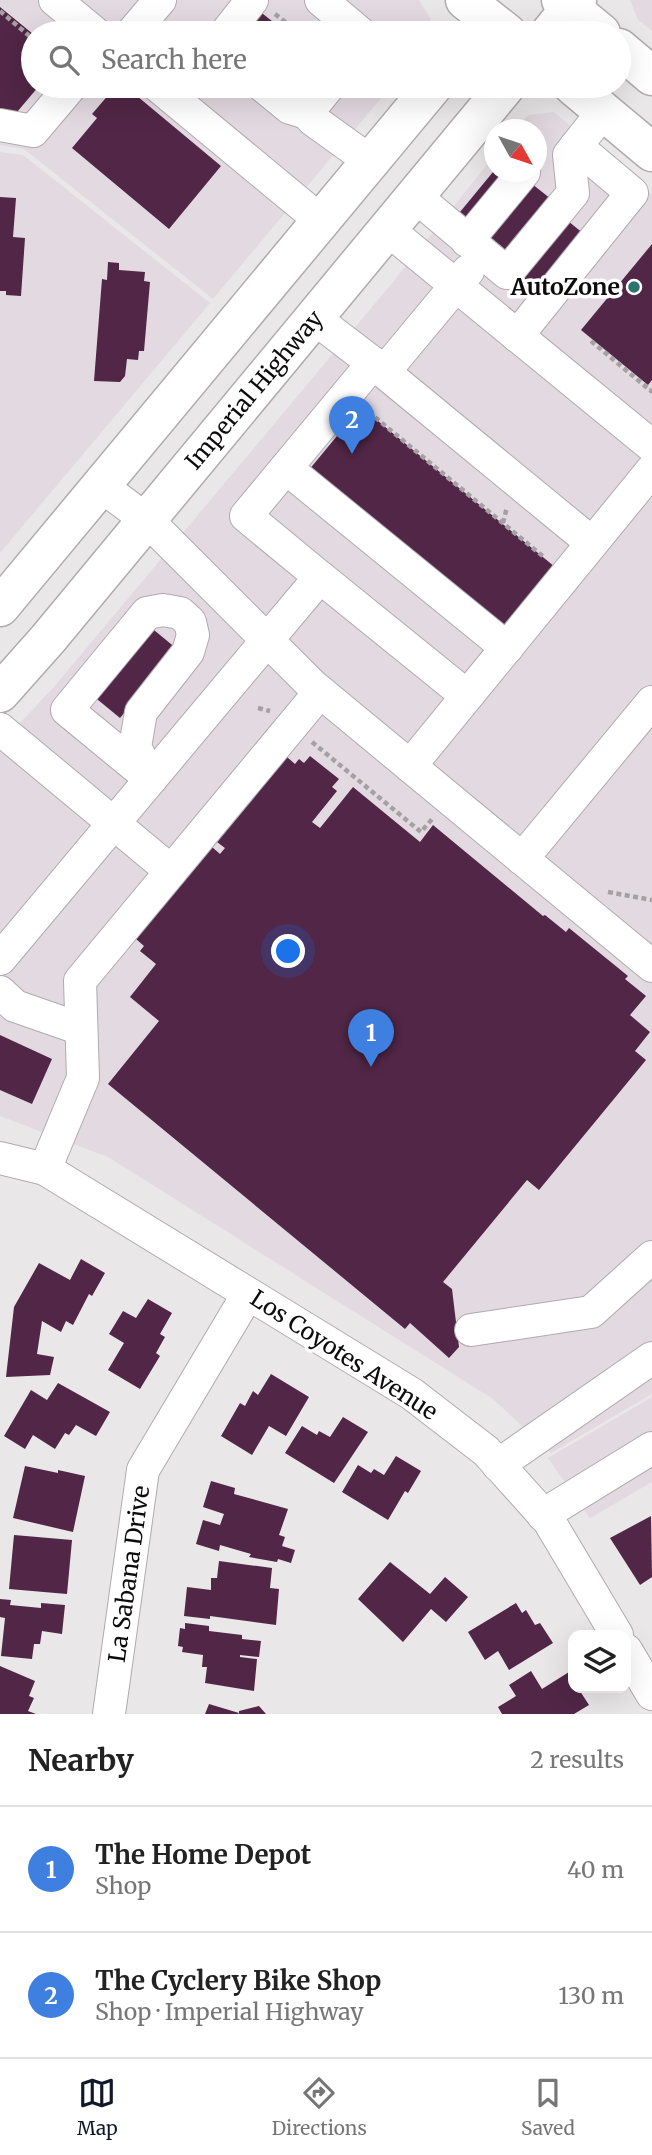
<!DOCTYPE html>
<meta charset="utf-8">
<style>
body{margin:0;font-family:Merriweather,serif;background:#f2f2f2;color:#222}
.controls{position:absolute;right:21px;bottom:21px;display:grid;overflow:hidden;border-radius:14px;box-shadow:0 7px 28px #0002}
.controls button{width:63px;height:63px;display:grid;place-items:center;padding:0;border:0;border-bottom:2px solid #e0e0e0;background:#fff;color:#222;font:35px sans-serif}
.compass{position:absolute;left:484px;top:119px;width:63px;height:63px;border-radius:50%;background:#fff;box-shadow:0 7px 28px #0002;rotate:130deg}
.you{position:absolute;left:289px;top:952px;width:24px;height:24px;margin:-18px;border:5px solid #fff;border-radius:50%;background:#1a73e8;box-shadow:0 0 0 10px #1a73e833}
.badge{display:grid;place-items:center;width:46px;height:46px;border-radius:50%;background:#111827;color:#fff;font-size:23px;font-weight:700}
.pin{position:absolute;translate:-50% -58px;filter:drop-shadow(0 2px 4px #0008)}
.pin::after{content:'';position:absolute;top:37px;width:24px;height:21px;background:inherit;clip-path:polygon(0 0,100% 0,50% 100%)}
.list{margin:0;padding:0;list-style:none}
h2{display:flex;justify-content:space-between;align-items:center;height:91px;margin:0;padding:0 28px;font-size:30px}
h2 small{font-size:23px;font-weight:400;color:#767676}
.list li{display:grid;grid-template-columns:46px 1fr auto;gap:21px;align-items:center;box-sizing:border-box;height:126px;padding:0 28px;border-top:2px solid #e0e0e0}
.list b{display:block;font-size:26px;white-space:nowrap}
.list p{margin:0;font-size:23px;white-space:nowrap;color:#767676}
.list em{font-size:23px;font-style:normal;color:#767676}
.icon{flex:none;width:38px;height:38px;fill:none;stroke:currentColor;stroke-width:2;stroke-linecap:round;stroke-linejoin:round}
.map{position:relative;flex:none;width:652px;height:1714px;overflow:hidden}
.search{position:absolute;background:#fff;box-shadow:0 7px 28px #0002;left:21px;right:21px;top:21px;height:77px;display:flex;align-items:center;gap:18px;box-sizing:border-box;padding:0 24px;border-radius:38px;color:#767676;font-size:26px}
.sheet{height:343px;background:#fff}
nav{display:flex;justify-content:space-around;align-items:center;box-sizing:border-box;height:98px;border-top:2px solid #e0e0e0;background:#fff;font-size:19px;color:#767676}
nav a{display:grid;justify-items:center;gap:4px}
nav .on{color:#111827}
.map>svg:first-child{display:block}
.built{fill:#e3d9e0}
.building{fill:#512646}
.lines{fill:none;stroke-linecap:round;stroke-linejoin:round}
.minor-casing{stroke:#afabae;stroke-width:34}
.major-casing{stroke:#afabae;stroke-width:41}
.path{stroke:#a4a1a3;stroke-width:4.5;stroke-dasharray:5 3.5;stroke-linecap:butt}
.minor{stroke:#fff;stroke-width:32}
.major{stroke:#fff;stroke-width:38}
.poi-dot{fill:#2c756f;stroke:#fff;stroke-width:2.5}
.labels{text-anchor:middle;stroke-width:7;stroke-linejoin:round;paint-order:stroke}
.poi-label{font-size:23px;font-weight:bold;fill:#0d0b0c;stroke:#fff;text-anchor:end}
.street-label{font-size:23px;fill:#0d0b0c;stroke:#fff}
</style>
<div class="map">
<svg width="652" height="1714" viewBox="0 0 652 1714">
<rect width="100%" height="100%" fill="#eae7e9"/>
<g class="built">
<polygon points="0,0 419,0 430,18 431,33 33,33 33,86 391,86 213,299 24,149 0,145"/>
<polygon points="630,0 652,0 652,31 638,20"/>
<polygon points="554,112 652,194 652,1394 551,1453 493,1399 108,1157 0,1116 0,744 53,688 393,282 494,156 494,172 536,172 536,130 516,129 528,115"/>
<polygon points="0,152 23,155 210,303 0,553"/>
<polygon points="652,1397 652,1482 590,1518 548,1458"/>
</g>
<g class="building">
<polygon points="0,7 33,34 33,86 39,86 12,118 0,116"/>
<polygon points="258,10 287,33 239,33"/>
<polygon points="116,86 125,86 221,166 169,229 72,148 97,118 92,114"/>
<polygon points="493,172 517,172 556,203 513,256 460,212"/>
<polygon points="0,197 16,198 13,237 25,238 21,296 6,295 6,291 0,291"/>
<polygon points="568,221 606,252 553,316 515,285"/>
<polygon points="652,244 652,380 648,385 581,330"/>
<polygon points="108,262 119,263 119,270 145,272 144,281 150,282 144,351 139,351 138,360 127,359 125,376 120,382 94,381 102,279 107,280"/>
<polygon points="361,407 555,567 502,631 308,471"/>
<polygon points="143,621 177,649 120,718 86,690"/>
<polygon points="310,756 339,779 332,787 337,791 312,822 320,828 353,787 420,842 433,825 543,916 545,915 566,932 569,928 628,976 625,979 646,996 630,1015 650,1032 635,1051 646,1060 539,1190 527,1180 443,1282 452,1289 459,1347 449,1358 410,1323 405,1329 108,1084 159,1021 130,997 156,964 140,951 144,946 136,939 212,847 220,854 225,848 217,842 287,757 295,764 299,759 304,763"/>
<polygon points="0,1035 52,1059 32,1104 0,1090"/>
<polygon points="81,1259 105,1273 92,1296 89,1294 73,1325 66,1321 61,1332 42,1321 37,1354 54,1357 50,1375 6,1377 14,1307 39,1263 70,1280"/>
<polygon points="148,1299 172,1313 160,1334 165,1337 156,1353 160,1356 140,1389 108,1370 124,1343 109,1334 123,1311 136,1318"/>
<polygon points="271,1374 309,1397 286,1436 269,1426 252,1455 221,1436 240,1403 245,1406 253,1391 258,1395"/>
<polygon points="58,1383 110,1412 96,1436 76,1425 69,1435 65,1433 55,1449 33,1435 25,1449 4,1436 31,1390 47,1400"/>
<polygon points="343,1417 368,1432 334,1483 285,1453 302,1426 317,1435 319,1431 330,1437"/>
<polygon points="396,1456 421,1471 408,1493 405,1491 388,1520 342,1492 358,1465 371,1473 374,1469 384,1475"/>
<polygon points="25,1466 58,1473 58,1470 85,1476 73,1532 13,1518"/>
<polygon points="211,1481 235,1488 234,1494 288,1509 279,1535 285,1537 282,1546 295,1550 291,1563 278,1559 277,1562 249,1557 251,1554 220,1545 219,1551 196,1544 203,1520 220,1525 224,1514 203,1507"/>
<polygon points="651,1516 652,1577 640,1585 610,1538"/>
<polygon points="14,1535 72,1540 67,1594 9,1589"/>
<polygon points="219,1561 272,1568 270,1588 279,1589 276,1625 210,1616 210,1619 184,1616 187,1587 211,1590 211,1578 217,1578"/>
<polygon points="390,1562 430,1594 445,1577 468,1597 446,1622 431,1609 403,1642 358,1599"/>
<polygon points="0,1599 11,1600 10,1605 41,1608 41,1603 65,1605 62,1634 42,1631 40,1644 34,1644 32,1659 1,1656 5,1618 0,1617"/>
<polygon points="516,1603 522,1613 526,1610 535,1625 540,1623 553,1643 509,1670 498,1651 485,1660 468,1632"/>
<polygon points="185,1623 209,1626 209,1631 242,1635 242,1639 261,1641 259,1657 240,1655 240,1657 257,1659 254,1691 205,1683 207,1667 202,1667 203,1655 182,1652 183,1647 178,1646 180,1628 185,1629"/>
<polygon points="0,1666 35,1681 29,1696 34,1698 28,1711 36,1714 0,1714"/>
<polygon points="531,1671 542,1689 569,1672 573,1679 573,1688 578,1688 589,1705 574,1714 502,1714 498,1707 516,1696 509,1685"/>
<polygon points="209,1704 239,1713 238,1714 205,1714"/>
<polygon points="259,1706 266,1714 239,1714 239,1711"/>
</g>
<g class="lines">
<g class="minor-casing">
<g id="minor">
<polyline points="55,0 95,33"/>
<polyline points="321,0 360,33"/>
<polyline points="132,33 160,0"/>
<polyline points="226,33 252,0"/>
<polyline points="158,86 321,221"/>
<polyline points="263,86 290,108 307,113"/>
<polyline points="329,86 307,113 313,120 370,161"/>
<polyline points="0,125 33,131 71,86"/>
<polyline points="415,196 507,273 573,193 569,155 603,112"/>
<polyline points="387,229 652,446"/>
<polyline points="467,241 524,172"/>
<polyline points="314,318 373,363"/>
<polyline points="517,336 632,193 576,146"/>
<polyline points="384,372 468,271"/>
<polyline points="286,468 507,648"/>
<polyline points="101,486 147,520 312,685 652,966"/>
<polyline points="320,577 467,696"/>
<polygon points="163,610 180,613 190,622 193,635 188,652 141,712 135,747 151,779 67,710 147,613"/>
<polyline points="0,729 171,871"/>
<polyline points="410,766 652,470"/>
<polyline points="522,859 652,702"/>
<polyline points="0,959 320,577 246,516 373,363 592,543"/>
<polyline points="0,992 15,1006 81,1029"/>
<polyline points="0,1158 45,1169 412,1394 486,1451 549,1521 617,1635"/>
<polyline points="45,1169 83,1078 80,981 320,692"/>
<polyline points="471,1330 591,1312 652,1257"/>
<polyline points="498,1465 652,1358"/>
<polyline points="543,1515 652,1448"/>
<polyline points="626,1650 652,1694"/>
<polyline points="109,1714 143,1470 248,1294"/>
</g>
</g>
<g class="major-casing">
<g id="major">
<polyline points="465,0 507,33"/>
<polyline points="561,0 601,33"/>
<polyline points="550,33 577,0"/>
<polyline points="619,48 652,76"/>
<polyline points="573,86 652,152"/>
<polyline points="0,607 433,86"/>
<polyline points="0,693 48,639 506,86"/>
</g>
</g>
<g class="path">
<polyline points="0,11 33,39"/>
<polyline points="275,14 299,33"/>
<polyline points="591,341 651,391 652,389"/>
<polyline points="372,411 371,414 545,558"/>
<polyline points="503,523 507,507"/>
<polyline points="258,708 270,711"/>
<polyline points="312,742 421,832 433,818"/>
<polyline points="608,892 652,900"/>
</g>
<use href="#minor" class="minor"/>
<use href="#major" class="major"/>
</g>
<circle class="poi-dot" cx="634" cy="287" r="7"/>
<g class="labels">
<g class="poi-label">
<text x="620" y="295">AutoZone</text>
</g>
<g class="street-label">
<text transform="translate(254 390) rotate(-50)" y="8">Imperial Highway</text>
<text transform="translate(344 1355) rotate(33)" y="8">Los Coyotes Avenue</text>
<text transform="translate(129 1574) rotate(-82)" y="8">La Sabana Drive</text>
</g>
</g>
</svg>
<div class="controls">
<button><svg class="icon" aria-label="layers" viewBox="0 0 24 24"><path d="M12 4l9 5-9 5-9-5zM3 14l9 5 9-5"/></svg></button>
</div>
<svg class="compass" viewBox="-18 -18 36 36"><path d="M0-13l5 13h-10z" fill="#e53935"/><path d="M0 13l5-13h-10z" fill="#767676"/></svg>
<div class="you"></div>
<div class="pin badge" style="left:371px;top:1067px;background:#3f7fe0">1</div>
<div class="pin badge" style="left:352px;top:454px;background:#3f7fe0">2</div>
<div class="search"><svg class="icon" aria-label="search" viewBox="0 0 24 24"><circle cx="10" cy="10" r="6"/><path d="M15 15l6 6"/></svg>Search here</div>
</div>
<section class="sheet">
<h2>Nearby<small>2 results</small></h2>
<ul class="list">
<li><span class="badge" style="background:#3f7fe0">1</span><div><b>The Home Depot</b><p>Shop</p></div><em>40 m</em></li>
<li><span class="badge" style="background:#3f7fe0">2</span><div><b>The Cyclery Bike Shop</b><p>Shop · Imperial Highway</p></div><em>130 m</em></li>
</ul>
</section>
<nav>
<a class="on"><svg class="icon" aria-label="map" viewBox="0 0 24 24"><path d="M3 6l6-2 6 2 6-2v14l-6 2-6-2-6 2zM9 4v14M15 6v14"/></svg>Map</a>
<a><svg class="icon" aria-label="directions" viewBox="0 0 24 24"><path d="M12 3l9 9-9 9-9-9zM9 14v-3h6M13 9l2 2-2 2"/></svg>Directions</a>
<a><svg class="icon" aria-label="saved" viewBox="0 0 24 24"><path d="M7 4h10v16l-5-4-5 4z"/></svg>Saved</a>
</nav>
